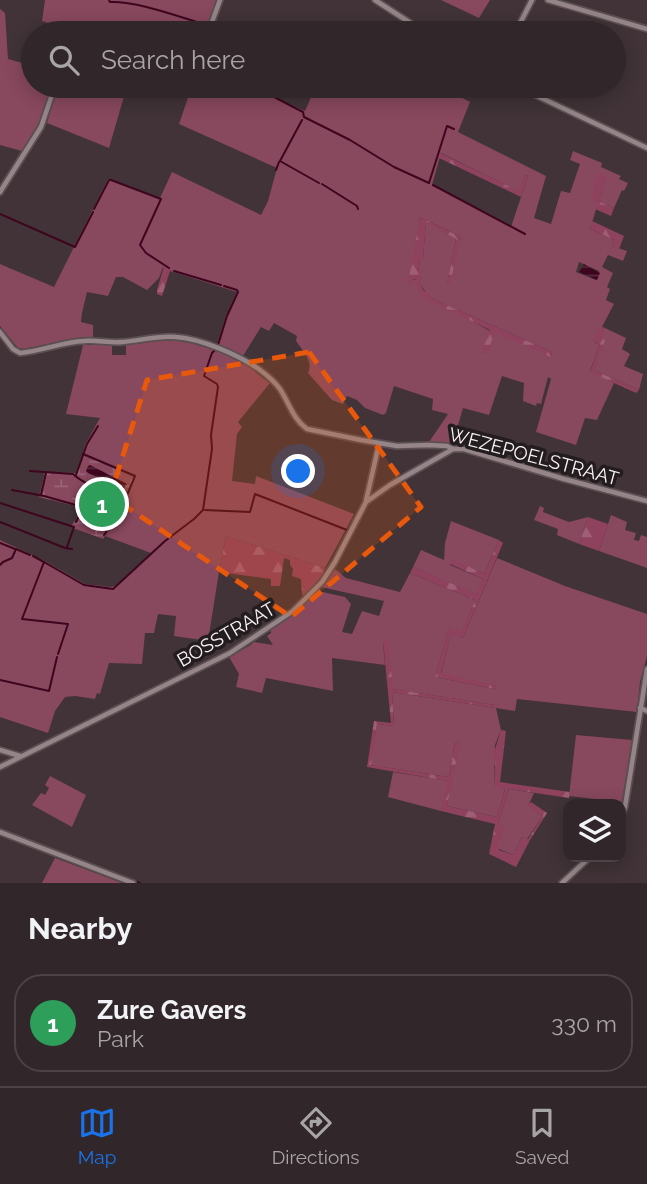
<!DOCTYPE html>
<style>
body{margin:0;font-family:Raleway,sans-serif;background:#392e31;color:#f1f3f6}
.controls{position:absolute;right:21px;bottom:21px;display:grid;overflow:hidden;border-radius:14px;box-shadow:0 4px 18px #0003}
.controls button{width:63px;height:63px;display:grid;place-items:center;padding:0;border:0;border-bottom:2px solid #4c4346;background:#312629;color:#f1f3f6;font:35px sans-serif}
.you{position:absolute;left:299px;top:472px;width:24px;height:24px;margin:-18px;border:5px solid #fff;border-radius:50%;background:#1a73e8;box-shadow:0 0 0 10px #1a73e833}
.badge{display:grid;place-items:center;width:46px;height:46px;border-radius:50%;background:#1a73e8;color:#fff;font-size:23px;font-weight:700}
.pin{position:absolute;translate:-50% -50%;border:4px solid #fff;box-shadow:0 2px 7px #0006}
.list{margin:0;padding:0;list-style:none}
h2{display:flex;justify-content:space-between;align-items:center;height:91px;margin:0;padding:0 28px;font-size:30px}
h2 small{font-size:23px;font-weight:400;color:#a8a5a8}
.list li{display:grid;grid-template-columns:46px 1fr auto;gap:21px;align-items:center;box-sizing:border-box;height:98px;margin:0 14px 14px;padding:0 14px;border:2px solid #4c4346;border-radius:28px}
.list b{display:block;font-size:26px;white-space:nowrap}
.list p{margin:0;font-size:23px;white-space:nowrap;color:#a8a5a8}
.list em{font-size:23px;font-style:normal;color:#a8a5a8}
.icon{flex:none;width:38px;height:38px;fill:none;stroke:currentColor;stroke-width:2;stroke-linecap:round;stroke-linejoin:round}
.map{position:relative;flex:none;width:647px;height:883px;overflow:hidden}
.search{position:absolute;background:#312629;box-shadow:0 4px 18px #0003;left:21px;right:21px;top:21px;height:77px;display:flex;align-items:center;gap:18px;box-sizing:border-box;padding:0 24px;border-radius:38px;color:#a8a5a8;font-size:26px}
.sheet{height:203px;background:#312629}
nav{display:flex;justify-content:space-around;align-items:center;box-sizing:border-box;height:98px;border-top:2px solid #4c4346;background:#312629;font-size:19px;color:#a8a5a8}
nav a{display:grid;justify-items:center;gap:4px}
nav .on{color:#1a73e8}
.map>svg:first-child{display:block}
.green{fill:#88485e;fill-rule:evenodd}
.forest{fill:url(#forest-firs)}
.wetland{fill:url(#wetland-marsh)}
.water{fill:url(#water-rules)}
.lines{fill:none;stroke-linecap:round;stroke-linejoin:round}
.stream{stroke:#3d061e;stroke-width:2}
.minor-casing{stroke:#5a4f51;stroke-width:8}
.minor{stroke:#958589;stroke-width:4.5}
.marked{fill:#e8590c;fill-opacity:0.2;stroke:#e8590c;stroke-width:5;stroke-dasharray:14 9;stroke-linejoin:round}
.labels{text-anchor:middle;stroke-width:7;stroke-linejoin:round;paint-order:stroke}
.street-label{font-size:19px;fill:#fbf2f4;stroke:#231d1f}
</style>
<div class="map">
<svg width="647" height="883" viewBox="0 0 647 883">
<defs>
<pattern id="forest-firs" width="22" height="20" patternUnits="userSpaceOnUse" patternTransform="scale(1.75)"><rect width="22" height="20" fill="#8e425d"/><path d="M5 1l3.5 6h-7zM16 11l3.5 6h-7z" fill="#9f5e75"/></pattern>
<pattern id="wetland-marsh" width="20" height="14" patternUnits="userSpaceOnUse" patternTransform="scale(1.75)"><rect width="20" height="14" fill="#88485e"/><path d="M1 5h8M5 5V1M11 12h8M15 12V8" fill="none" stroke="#9a6376"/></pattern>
<pattern id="water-rules" width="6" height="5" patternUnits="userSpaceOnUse" patternTransform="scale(1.75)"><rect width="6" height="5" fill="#3d061e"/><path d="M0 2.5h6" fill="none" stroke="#5a2b3f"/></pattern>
</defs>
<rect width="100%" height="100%" fill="#413337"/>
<g class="green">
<polygon points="45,0 217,0 205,33 103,33 97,31 69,29 42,21"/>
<polygon points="441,0 490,0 479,18"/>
<polygon points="0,9 5,13 8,59 33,66 33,86 53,86 43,119 22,151 0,145"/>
<polygon points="58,86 127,86 109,148 47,123"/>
<path d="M192,86H249L305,111L316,86H440L470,102L458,132L546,176L534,218L551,224L561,191L570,193L580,164L570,160L573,151L602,163L601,167L621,176L619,179L628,183L624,191L622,190L614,208L599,201L606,177L590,229L614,240L612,246L627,251L623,261L608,255L602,267L613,273L607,287L610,289L606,300L614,304L594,342L600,345L590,371L614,383L597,420L585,418L576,445L536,432L551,379L548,377L541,404L537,403L536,406L523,401L524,383L502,376L489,415L463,408L453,443L429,442L448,414L432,410L433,399L394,386L386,413L383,415L365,408L357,400L347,396L343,404L332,400L308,373C314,361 302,350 296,341L297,336L274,323L269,331L261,327L243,356L217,345L226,316L237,292L170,271L168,268L163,267L159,278L147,290L123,277H116L108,296L87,292L82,313L81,322L93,325V338L48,344L24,349L18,348L0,326V264L54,287L108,179L160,198L172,172L261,215L268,201L277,168L179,124ZM441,153L520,192L525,175L528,176L511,227L432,185ZM420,217L461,237L447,284L456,239L426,222L423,258H420L418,272L420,273V284L429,297L552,352L551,356L495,331L487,353L482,352L490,331L421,293L417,280L409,279L414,260ZM579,262L599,271L596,280L576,272Z"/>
<polygon points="605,328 626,338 622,349 630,354 624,366 643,374 639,390 594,370 604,340 600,338"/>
<path d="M157,339C185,339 225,351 248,366C255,371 262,378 270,383L238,422L242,427L237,434L232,481L255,484L256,476L354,514L325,568L226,536L219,572L208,641L174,636L176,616L158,614L154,633H145L142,664L109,663L100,694L97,693L95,699L75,696L65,697L55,711L48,733L0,717V540L43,560L85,584L110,587L115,586L122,581L151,553L105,536L117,520L103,536L71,526L85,507L136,475L83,453L85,445L100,418L66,414L83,345H112V355H126V344Z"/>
<polygon points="540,506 544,508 543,512 569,522 588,517 579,544 557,535 558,529 534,520"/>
<polygon points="611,515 627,522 625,530 636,533 634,540 639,541 641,535 647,537 647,568 599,551"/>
<polygon points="451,521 499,540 484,574 453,560 450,565 483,579 477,595 413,567 421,550 444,560 445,543"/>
<polygon points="497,558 565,586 647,614 647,656 640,682 637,712 517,699 515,711 496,708 501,730 495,745 494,786 505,789 497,817 447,806 459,743 455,742 449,777 370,765 377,724 394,726 392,692 495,708 495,705 392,689 383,642 385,665 332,658 333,691 266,678 262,693 236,687 239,674 229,657 249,646 254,642 273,645 267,636 271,633 270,629 297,612 318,591 345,597 351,604 342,632 352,634 362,611 379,616 384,601 321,587 335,569 346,578 400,592 410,573 475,600 462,633 449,629 435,677 495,689 496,686 441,674 451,634 463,638"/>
<polygon points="576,735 632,740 622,802 569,796"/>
<polygon points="393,772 449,781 441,811 388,797"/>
<polygon points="50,776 86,795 72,827 32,805 41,793 45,795 49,788 45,785"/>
<polygon points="509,789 534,793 528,806 543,816 527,839 522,837 513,855 499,849 499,840 504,827 498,824"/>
<polygon points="55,858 122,883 42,883"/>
</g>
<g class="forest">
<polygon points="440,153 519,191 525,175 528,176 521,197 439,158"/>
<polygon points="599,174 602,174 606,177 599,201 614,208 611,216 595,209 597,202 593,200 594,182"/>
<polygon points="420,217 461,237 450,284 447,283 456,239 426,223 423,258 420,259 418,272 421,272 420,284 424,291 430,294 429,297 552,352 551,357 495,332 487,354 481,352 490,330 420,296 421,293 417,288 417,280 413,279 412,285 408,283"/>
<polygon points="592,221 624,236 619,249 612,246 614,240 590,229"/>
<polygon points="164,266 168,268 170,271 162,296 157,294 157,290"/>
<polygon points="600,326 605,328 601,338 605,340 594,370 639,390 636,393 590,372 600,345 593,341"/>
<polygon points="588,517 608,524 599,551 579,544"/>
<polygon points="226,536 325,568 323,574 304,597 302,594 301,579 292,576 293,569 290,565 290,560 284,558 280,586 271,586 271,579 219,572"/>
<polygon points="499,540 503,543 463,638 451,635 441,673 497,686 495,689 435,677 449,628 462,632 475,600 410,573 413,567 476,594 483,579 450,564 453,559 484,574"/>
<polygon points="388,640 393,689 495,705 495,708 392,692 394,726 377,724 371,765 449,777 455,742 460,743 447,806 497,817 505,789 494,787 495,765 493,756 501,730 506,731 500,782 570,792 569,798 509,789 498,824 505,827 499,840 499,850 513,855 522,837 528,839 543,816 527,806 531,802 547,813 530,840 516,867 489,854 495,824 441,811 448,781 367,767 374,721 391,723 383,641"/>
</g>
<polygon class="wetland" points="83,453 136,475 126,501 128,503 103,539 73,528 80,507 39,497 45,472 76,473"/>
<g class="water">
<polygon points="584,264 600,273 597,280 579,272"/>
<polygon points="90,465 127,484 123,489 88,473 86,471 88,466"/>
</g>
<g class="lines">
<g class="stream">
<path d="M109,0L110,2C138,1 179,17 207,25"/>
<polyline points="212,33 214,27"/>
<polyline points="253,86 303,112 304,117 350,140 394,167 429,183 447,126 454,129"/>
<polyline points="302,120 280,161 319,183"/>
<polyline points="276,170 279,162"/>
<polyline points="322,184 357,206 358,209"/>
<polyline points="433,185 525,234"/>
<polyline points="94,209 109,180 111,180 161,199 140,245 146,253 169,268"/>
<polyline points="0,214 75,247 93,212"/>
<polyline points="174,271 221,285"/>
<polyline points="218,345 227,316 238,292 237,290 224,286"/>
<path d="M30,471L73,474C86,486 108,492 125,500L135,476L83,454"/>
<polyline points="76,475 87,444 98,426"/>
<polyline points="12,490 44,496 83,507"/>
<polyline points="41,495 46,473"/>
<polyline points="0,503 74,527 67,547"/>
<polyline points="205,510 250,512 255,494 347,530"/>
<polyline points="0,522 65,548 72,549"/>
<polyline points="76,522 83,507 98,488"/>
<polyline points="104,535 126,504 125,501"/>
<polyline points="0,543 15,549"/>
<polyline points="33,556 44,562"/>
<polyline points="0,565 3,562 12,558 16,549 30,555"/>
<polyline points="58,654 68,624 22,619 44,562 84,585 113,589 165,541 194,519 203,510 212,449 211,435 218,387 217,384 204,376 212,353 215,350"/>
<polyline points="0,680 49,691 57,657"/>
<polyline points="125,878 140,883"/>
</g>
<g class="minor-casing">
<g id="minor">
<polyline points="375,0 426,33"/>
<polyline points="548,0 647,29"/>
<polyline points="73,33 79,33"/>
<polyline points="208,33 220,0"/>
<polyline points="515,33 532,0"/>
<polyline points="516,86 647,148"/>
<polyline points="0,192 41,127 55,86"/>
<path d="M0,332L13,349L20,353C42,351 62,342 84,341C97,340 109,343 122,342C140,341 157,335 176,337C202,339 239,355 260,370C268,376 275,382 280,389C289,403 293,419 307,429L361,440L397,446L429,445L447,446L453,449H464L564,479L647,501"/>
<polyline points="366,501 379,444"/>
<polyline points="640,708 647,711"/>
<polyline points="0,750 20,756"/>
<polyline points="0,767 230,653 293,611 322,582 335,562 366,502 390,485 453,449"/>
<polyline points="621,817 625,807 647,669"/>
<polyline points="0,832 133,883"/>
<polyline points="562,883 590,857"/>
</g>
</g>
<use href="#minor" class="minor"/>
</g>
<path class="marked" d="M309,352L421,507L291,617L110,496L147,380Z"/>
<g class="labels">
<g class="street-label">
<text transform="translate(534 456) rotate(15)" y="7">WEZEPOELSTRAAT</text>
<text transform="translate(226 634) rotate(-30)" y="7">BOSSTRAAT</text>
</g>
</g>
</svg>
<div class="controls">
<button><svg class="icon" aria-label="layers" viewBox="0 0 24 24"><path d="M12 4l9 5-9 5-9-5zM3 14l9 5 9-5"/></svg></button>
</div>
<div class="you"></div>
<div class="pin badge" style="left:102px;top:504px;background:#2e9e5b">1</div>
<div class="search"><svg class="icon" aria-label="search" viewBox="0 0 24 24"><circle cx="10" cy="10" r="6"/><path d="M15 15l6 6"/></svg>Search here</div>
</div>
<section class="sheet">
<h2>Nearby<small></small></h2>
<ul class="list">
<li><span class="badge" style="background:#2e9e5b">1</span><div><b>Zure Gavers</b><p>Park</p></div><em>330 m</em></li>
</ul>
</section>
<nav>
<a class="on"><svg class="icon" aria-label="map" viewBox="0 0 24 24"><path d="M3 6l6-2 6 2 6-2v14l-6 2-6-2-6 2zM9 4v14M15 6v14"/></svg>Map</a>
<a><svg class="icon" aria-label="directions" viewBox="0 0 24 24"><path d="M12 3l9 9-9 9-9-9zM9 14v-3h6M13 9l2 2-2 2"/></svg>Directions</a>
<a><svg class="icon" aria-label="saved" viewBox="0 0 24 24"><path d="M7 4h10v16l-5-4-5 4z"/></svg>Saved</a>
</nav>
